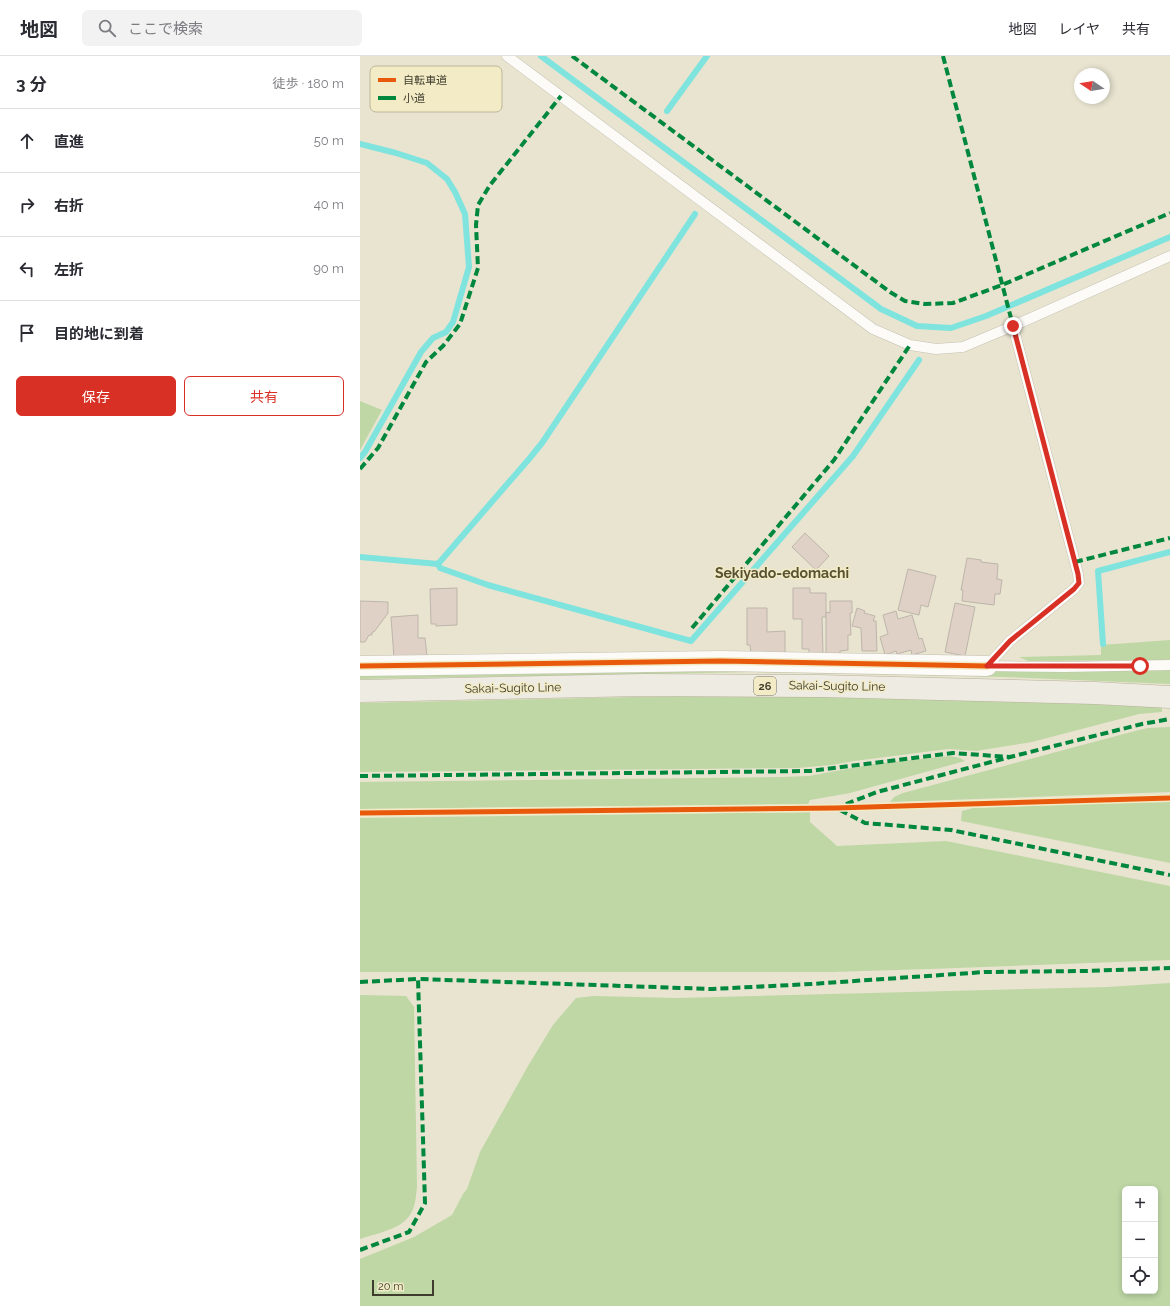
<!DOCTYPE html>
<html lang="ja">
<meta charset="utf-8">
<style>
body{margin:0;font-family:Raleway,"Noto Sans JP",sans-serif;background:#f2f2f3;color:#2b2b33}
.controls{position:absolute;right:12px;bottom:12px;display:grid;overflow:hidden;border-radius:6px;box-shadow:0 2px 6px #0003}
.controls button{width:36px;height:36px;display:grid;place-items:center;padding:0;border:0;border-bottom:1px solid #e1e1e2;background:#fff;color:#2b2b33;font:20px sans-serif}
.compass{position:absolute;left:714px;top:12px;width:36px;height:36px;border-radius:50%;background:#fff;box-shadow:0 2px 6px #0003;rotate:282deg}
.scale{position:absolute;left:12px;bottom:10px;width:62px;box-sizing:border-box;padding-left:4px;border:2px solid #3f3c2d;border-top:0;font-size:11px;line-height:14px;white-space:nowrap;color:#3f3c2d;-webkit-text-stroke:3px #f2ebc6;paint-order:stroke}
.stop{position:absolute;width:12px;height:12px;margin:-9px;border:3px solid #d93025;border-radius:50%;background:#fff}
.stop.end{background:#d93025;border-color:#fff;box-shadow:0 1px 4px #0008}
.list{margin:0;padding:0;list-style:none}
h2{display:flex;justify-content:space-between;align-items:center;height:52px;margin:0;padding:0 16px;font-size:17px}
h2 small{font-size:13px;font-weight:400;color:#7c7c81}
.list li{display:grid;grid-template-columns:26px 1fr auto;gap:12px;align-items:center;box-sizing:border-box;height:64px;padding:0 16px;border-top:1px solid #e1e1e2}
.list b{display:block;font-size:15px;white-space:nowrap}
.list em{font-size:13px;font-style:normal;color:#7c7c81}
.actions{display:flex;gap:8px;padding:12px 16px}
.actions a{flex:1;padding:9px 0;border:1px solid #d93025;border-radius:6px;text-align:center;font-size:14px;color:#d93025}
.actions .main{background:#d93025;color:#fff}
.icon{flex:none;width:22px;height:22px;fill:none;stroke:currentColor;stroke-width:2;stroke-linecap:round;stroke-linejoin:round}
.map{position:relative;flex:none;width:810px;height:1250px;overflow:hidden}
header{display:flex;align-items:center;gap:24px;box-sizing:border-box;height:56px;padding:0 20px;background:#fff;border-bottom:1px solid #e1e1e2}
header strong{font-size:19px}
nav{display:flex;gap:22px;margin-inline-start:auto;font-size:14px}
.search{width:280px;height:36px;background:#f2f2f3;display:flex;align-items:center;gap:10px;box-sizing:border-box;padding:0 14px;border-radius:6px;color:#7c7c81;font-size:15px}
main{display:flex}
aside{flex:1;background:#fff}
.map>svg:first-child{display:block}
.green{fill:#bed7a5;fill-rule:evenodd}
.lines{fill:none;stroke-linecap:round;stroke-linejoin:round}
.stream{stroke:#7fe3de;stroke-width:6}
.building{fill:#dfd1c6;stroke:#beb5ab}
.lane-casing{stroke:#c4c1b1;stroke-width:11}
.street-casing{stroke:#c4c1b1;stroke-width:21}
.primary-casing{stroke:#b8b19b;stroke-width:23}
.lane{stroke:#fcfbf8;stroke-width:10}
.street{stroke:#fcfbf8;stroke-width:20}
.primary{stroke:#eeebe2;stroke-width:22}
.quiet{stroke:#00873e;stroke-width:4;stroke-dasharray:8 4;stroke-linecap:butt}
.cycleway-casing{stroke:#f2ebc6;stroke-width:8}
.cycleway{stroke:#e8590c;stroke-width:5}
.route{stroke:#d93025;stroke-width:5}
.labels{text-anchor:middle;stroke-width:3;stroke-linejoin:round;paint-order:stroke}
.shield{fill:#f2ebc6;stroke:#75705b;stroke-width:1}
.shield-label{font-size:11px;font-weight:bold;fill:#3f3c2d}
.street-label{font-size:12px;fill:#3f3c2d;stroke:#f2ebc6}
.quarter-label{font-size:14px;font-weight:bold;fill:#595232;stroke:#f2ebc6}
.key{fill:#f2ebc6;stroke:#bcb698;stroke-width:1}
.key-label{font-size:11px;fill:#3f3c2d}
</style>
<header>
<strong>地図</strong>
<div class="search"><svg class="icon" aria-label="search" viewBox="0 0 24 24"><circle cx="10" cy="10" r="6"/><path d="M15 15l6 6"/></svg>ここで検索</div>
<nav><a>地図</a><a>レイヤ</a><a>共有</a></nav>
</header>
<main>
<aside>
<h2>3 分<small>徒歩 · 180 m</small></h2>
<ul class="list">
<li><svg class="icon" aria-label="ahead" viewBox="0 0 24 24"><path d="M12 20V5M6 11l6-6 6 6"/></svg><div><b>直進</b></div><em>50 m</em></li>
<li><svg class="icon" aria-label="right" viewBox="0 0 24 24"><path d="M7 20v-9h11M14 6l5 5-5 5"/></svg><div><b>右折</b></div><em>40 m</em></li>
<li><svg class="icon" aria-label="left" viewBox="0 0 24 24"><path d="M17 20v-9H6M10 6l-5 5 5 5"/></svg><div><b>左折</b></div><em>90 m</em></li>
<li><svg class="icon" aria-label="arrive" viewBox="0 0 24 24"><path d="M6 21V4h12l-3 4 3 4H6"/></svg><div><b>目的地に到着</b></div></li>
</ul>
<div class="actions"><a class="main">保存</a><a>共有</a></div>
</aside>
<div class="map">
<svg width="810" height="1250" viewBox="0 0 810 1250">
<rect width="100%" height="100%" fill="#e8e4d0"/>
<g class="green">
<polygon points="0,345 22,354 0,394"/>
<polygon points="810,584 810,604 668,605 659,601 741,599 741,589"/>
<polygon points="335,610 732,614 810,614 810,628 644,621 395,616 0,623 0,617"/>
<polygon points="318,640 484,640 802,650 802,656 779,658 672,686 616,695 588,693 494,705 472,709 437,712 0,716 0,647"/>
<polygon points="810,671 810,736 530,746 534,741 543,737 775,675 788,672"/>
<polygon points="590,700 600,702 605,705 490,737 450,744 448,748 0,753 0,726 421,721 449,720 514,708"/>
<polygon points="810,745 810,807 601,765 602,755 613,752"/>
<polygon points="450,756 450,766 477,790 586,785 810,830 810,904 569,913 472,916 0,916 0,762"/>
<path d="M810,927V1250H0V1203L54,1181L92,1159L103,1138L107,1133L120,1096L168,1010L193,969L216,942L234,940L318,942L747,931ZM765,1133H795V1235H765Z"/>
<path d="M0,939L46,940L54,951L57,1131C56,1137 56,1144 54,1150C48,1173 20,1176 0,1183Z"/>
</g>
<g class="lines">
<g class="stream">
<polyline points="181,0 521,253 557,270 591,272 626,260 810,181"/>
<polyline points="307,55 347,0"/>
<polyline points="0,88 36,97 67,107 87,123 95,136 105,158 109,211 93,266 86,276 73,282 61,296 5,396 0,402"/>
<polyline points="0,501 78,508 169,403 182,387 335,158"/>
<polyline points="78,508 80,512 128,529 331,585 493,400 559,304"/>
<polyline points="743,588 738,515 810,496"/>
</g>
</g>
<g class="building">
<polygon points="445,477 469,500 456,514 432,491"/>
<polygon points="607,502 621,504 621,506 638,508 637,523 642,524 640,538 635,538 634,549 602,545 603,534 601,534"/>
<polygon points="548,513 576,520 568,551 561,549 559,559 538,554"/>
<polygon points="97,532 97,569 76,570 76,568 71,568 70,533"/>
<polygon points="433,532 450,532 450,537 466,537 466,561 462,561 463,598 449,598 449,593 442,593 442,563 433,563"/>
<polygon points="0,545 28,546 28,557 14,576 12,576 12,579 9,579 5,586 0,586"/>
<polygon points="470,545 492,545 492,557 490,557 491,579 488,579 488,594 480,595 480,600 466,600 466,556 470,557"/>
<polygon points="595,547 615,551 605,600 585,596"/>
<polygon points="387,552 407,552 407,576 425,575 425,597 391,598 390,589 387,589"/>
<polygon points="497,552 505,555 504,557 515,560 513,565 516,565 517,595 502,595 501,572 492,570"/>
<polygon points="536,555 538,563 552,559 559,583 562,582 566,595 552,599 551,594 537,598 536,595 525,599 520,581 528,578 523,559"/>
<polygon points="58,559 58,582 65,582 67,600 34,602 31,561"/>
</g>
<g class="lines">
<g class="lane-casing">
<g id="lane">
<polyline points="147,0 513,273 550,289 576,293 603,291 653,270 810,200"/>
<polyline points="653,270 718,518 719,527 714,533 650,585 627,610 704,611 810,609"/>
</g>
</g>
<g class="street-casing">
<polyline id="street" points="0,610 360,605 627,610"/>
</g>
<g class="primary-casing">
<polyline id="primary" points="0,635 283,629 459,630 735,637 810,641"/>
</g>
<use href="#lane" class="lane"/>
<use href="#street" class="street"/>
<use href="#primary" class="primary"/>
<g class="quiet">
<polyline points="212,0 530,236 545,245 565,248 593,247 642,229 810,157"/>
<polyline points="583,0 653,270"/>
<polyline points="0,413 18,392 66,306 83,290 100,268 118,212 116,169 118,149 130,129 201,40"/>
<polyline points="715,506 810,482"/>
<polyline points="332,572 474,404 550,289"/>
<polyline points="0,720 450,715 593,697 650,701"/>
<polyline points="486,748 517,736 650,701 782,668 810,663"/>
<polyline points="480,754 505,767 591,774 810,819"/>
<polyline points="0,926 58,923"/>
<polyline points="0,1194 49,1176 65,1147 58,923 352,933 451,928 625,916 726,915 810,912"/>
</g>
<g class="cycleway-casing">
<g id="cycleway">
<polyline points="0,610 360,605 627,610"/>
<polyline points="0,757 476,752 810,742"/>
</g>
</g>
<use href="#cycleway" class="cycleway"/>
</g>
<g class="lines">
<polyline class="route" points="653,270 718,518 719,527 714,533 650,585 627,610 780,610"/>
</g>
<g class="labels">
<rect class="shield" x="394" y="621" width="22" height="18" rx="3"/>
<g class="shield-label">
<text x="405" y="634">26</text>
</g>
<g class="street-label">
<text transform="translate(477 630) rotate(1)" y="4">Sakai-Sugito Line</text>
<text transform="translate(153 632) rotate(-1)" y="4">Sakai-Sugito Line</text>
</g>
<g class="quarter-label">
<text x="422" y="522">Sekiyado-edomachi</text>
</g>
</g>
<rect x="10" y="10" width="132" height="46" rx="6" class="key"/>
<rect x="18" y="22" width="18" height="4" fill="#e8590c"/>
<rect x="18" y="40" width="18" height="4" fill="#00873e"/>
<g class="key-label">
<text x="43" y="28">自転車道</text>
<text x="43" y="46">小道</text>
</g>
</svg>
<div class="controls">
<button>+</button>
<button>−</button>
<button><svg class="icon" aria-label="locate" viewBox="0 0 24 24"><circle cx="12" cy="12" r="6"/><path d="M12 2v4M12 18v4M2 12h4M18 12h4"/></svg></button>
</div>
<svg class="compass" viewBox="-18 -18 36 36"><path d="M0-13l5 13h-10z" fill="#e53935"/><path d="M0 13l5-13h-10z" fill="#7c7c81"/></svg>
<div class="scale">20 m</div>
<div class="stop" style="left:780px;top:610px"></div>
<div class="stop end" style="left:653px;top:270px"></div>
</div>
</main>
